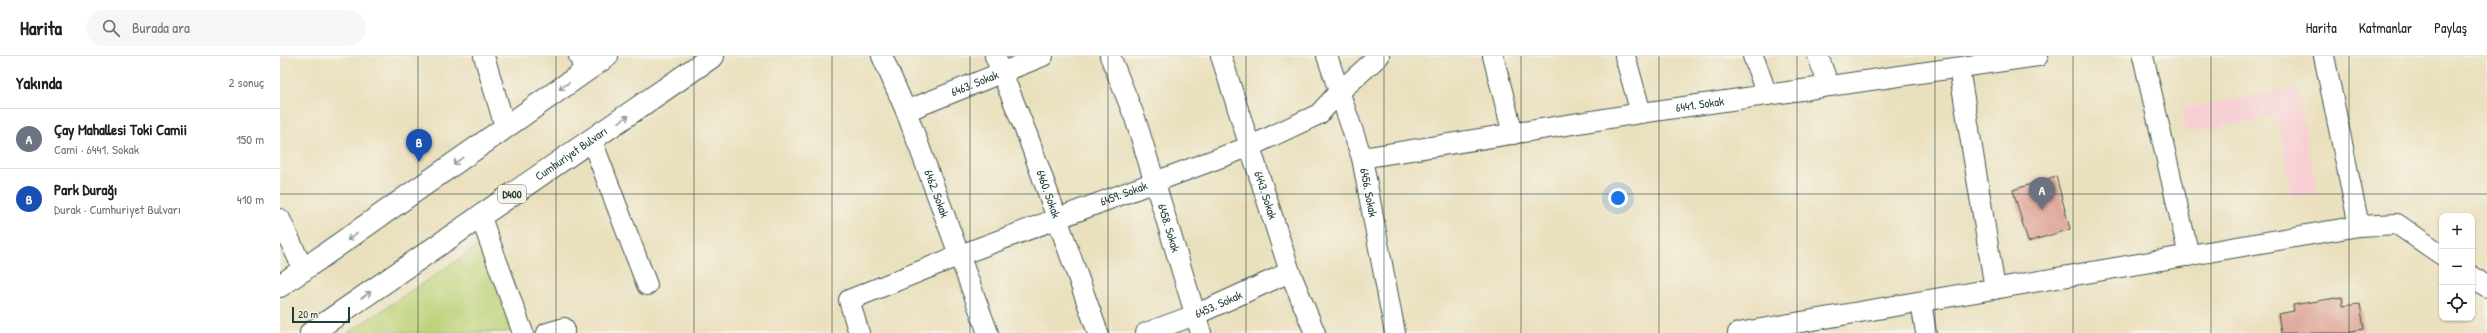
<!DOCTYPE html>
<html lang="tr">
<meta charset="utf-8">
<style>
body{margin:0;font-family:"Patrick Hand",sans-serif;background:#f6f6f6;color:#202124}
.controls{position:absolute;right:12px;bottom:12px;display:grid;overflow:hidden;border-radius:8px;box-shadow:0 1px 3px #0004}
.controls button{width:36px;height:36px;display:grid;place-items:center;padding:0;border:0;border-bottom:1px solid #e0e0e0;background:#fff;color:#202124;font:20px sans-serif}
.scale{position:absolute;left:12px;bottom:10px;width:58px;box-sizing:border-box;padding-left:4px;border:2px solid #1f3d34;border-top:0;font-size:11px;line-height:14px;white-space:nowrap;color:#1f3d34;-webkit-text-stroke:3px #f7f3e8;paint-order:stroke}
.you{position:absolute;left:1338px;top:142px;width:14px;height:14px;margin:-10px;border:3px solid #fff;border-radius:50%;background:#1a73e8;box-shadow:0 0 0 6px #1a73e833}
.badge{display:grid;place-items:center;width:26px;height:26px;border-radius:50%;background:#1f6fb2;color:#fff;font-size:13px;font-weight:700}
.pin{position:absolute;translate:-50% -33px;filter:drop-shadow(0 1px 2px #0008)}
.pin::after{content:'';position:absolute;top:21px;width:14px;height:12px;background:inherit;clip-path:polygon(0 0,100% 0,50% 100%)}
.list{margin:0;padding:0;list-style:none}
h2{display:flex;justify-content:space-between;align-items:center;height:52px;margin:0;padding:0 16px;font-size:17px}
h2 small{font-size:13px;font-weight:400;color:#757577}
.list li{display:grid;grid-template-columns:26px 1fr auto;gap:12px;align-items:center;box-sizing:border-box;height:60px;padding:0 16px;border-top:1px solid #e0e0e0}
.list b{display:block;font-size:15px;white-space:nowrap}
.list p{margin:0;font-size:13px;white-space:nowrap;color:#757577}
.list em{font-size:13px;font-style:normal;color:#757577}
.icon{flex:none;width:22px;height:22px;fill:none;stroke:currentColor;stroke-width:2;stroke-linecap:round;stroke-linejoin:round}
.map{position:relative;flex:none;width:2207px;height:277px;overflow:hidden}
header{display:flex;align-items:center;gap:24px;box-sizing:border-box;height:56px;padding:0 20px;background:#fff;border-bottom:1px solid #e0e0e0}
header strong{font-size:19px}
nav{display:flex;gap:22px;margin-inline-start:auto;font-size:14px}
.search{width:280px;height:36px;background:#f6f6f6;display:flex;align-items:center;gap:10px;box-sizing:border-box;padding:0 14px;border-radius:22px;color:#757577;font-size:15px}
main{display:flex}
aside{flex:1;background:#fff}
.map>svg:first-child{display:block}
.built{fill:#f7cfd4}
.green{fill:#bbd276;stroke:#6d8855}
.building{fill:#e0a99d}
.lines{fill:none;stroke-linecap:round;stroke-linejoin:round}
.street-casing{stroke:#3d5549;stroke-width:22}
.highway-casing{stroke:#3d5549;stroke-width:24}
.street{stroke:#fff;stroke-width:20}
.highway{stroke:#fff;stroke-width:22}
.oneway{stroke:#8f9e9a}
.grid{fill:none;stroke:#1f3d34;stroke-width:1;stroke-opacity:0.55}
.labels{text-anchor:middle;stroke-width:3.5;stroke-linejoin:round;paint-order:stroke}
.shield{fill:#f7f3e8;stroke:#60746a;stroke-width:1}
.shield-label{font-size:11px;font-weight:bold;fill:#1f3d34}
.street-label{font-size:12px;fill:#1f3d34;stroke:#f7f3e8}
</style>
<header>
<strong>Harita</strong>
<div class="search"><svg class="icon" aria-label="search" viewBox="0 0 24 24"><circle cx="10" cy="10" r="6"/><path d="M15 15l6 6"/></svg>Burada ara</div>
<nav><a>Harita</a><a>Katmanlar</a><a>Paylaş</a></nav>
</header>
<main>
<aside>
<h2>Yakında<small>2 sonuç</small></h2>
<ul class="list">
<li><span class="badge" style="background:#6b7280">A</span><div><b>Çay Mahallesi Toki Camii</b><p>Cami · 6441. Sokak</p></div><em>150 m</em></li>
<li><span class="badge" style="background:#1a4fb4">B</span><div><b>Park Durağı</b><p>Durak · Cumhuriyet Bulvarı</p></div><em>410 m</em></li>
</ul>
</aside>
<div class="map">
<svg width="2207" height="277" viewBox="0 0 2207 277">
<rect width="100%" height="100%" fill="#f7f3e8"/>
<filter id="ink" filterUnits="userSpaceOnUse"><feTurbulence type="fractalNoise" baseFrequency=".025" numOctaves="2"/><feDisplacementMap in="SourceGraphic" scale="8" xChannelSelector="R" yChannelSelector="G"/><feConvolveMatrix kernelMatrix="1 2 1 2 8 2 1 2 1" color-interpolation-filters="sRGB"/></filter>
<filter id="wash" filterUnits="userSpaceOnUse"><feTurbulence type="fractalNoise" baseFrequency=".012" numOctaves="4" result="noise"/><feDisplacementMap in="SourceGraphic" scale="16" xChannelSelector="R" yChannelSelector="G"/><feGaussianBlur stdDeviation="0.9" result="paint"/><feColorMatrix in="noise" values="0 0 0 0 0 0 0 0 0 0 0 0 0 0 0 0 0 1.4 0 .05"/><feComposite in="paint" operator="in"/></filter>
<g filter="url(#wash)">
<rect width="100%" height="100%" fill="#eae0be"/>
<polygon class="built" points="2017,32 2037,138 2013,143 1997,60 1906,77 1902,53"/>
<polygon class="green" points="205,186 237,276 68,277"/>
<g id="blocks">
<g class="building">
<polygon points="1776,120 1790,173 1748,186 1733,134"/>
<polygon points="2062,241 2063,250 2080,248 2084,273 2071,275 2071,277 2001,277 1998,258 2014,255 2013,249"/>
</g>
</g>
</g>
<g filter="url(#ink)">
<use href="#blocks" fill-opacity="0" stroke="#3d5549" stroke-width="1"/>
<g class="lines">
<g class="street-casing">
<g id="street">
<polyline points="204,0 225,71"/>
<polyline points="299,0 305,16"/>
<path id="s1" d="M602,0L626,55L708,277"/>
<path id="s2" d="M715,0L748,81L818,277"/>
<path id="s3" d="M830,0L855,62L921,277"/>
<path id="s4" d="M941,0L1010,216L1035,277"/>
<path id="s5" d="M1047,0L1082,102L1115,277"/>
<polyline points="1213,0 1233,78"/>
<polyline points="1345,0 1361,57"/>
<polyline points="1473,0 1487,39"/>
<polyline points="1538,0 1549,30"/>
<polyline points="1863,0 1909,200"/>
<polyline points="2044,0 2079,170"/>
<polyline points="1679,12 1715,233"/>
<path id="s6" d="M626,55L763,0"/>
<polyline points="312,85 367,229"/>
<path id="s7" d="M1082,102L1361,57L1758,0"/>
<polyline points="200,159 243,277"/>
<polyline points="0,163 24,215"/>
<polyline points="2192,220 2207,231"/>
<polyline points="1641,246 1646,277"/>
<polyline points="267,277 284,272 284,277"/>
<path id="s8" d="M579,277L569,244L680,199L971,90L1039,58L1058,37L1099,0"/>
<path id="s9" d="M866,277L915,259L1010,216"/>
<polyline points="1458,277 2079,170 2117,168 2162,199"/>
</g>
</g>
<g class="highway-casing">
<g id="highway">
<polyline points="0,230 327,0"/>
<path id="s10" d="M31,277L433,0"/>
</g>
</g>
<use href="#street" class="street"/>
<use href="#highway" class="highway"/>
</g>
<defs><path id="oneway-shaft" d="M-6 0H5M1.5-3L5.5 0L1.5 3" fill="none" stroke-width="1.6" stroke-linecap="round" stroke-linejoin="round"/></defs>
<g class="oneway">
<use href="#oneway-shaft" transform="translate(284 30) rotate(145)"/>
<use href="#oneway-shaft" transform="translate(344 63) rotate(-35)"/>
<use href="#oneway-shaft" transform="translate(178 105) rotate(144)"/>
<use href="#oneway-shaft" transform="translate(72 181) rotate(144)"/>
<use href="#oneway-shaft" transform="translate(86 239) rotate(-35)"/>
</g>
</g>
<path class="grid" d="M138,0V277M276,0V277M414,0V277M552,0V277M690,0V277M828,0V277M966,0V277M1104,0V277M1241,0V277M1379,0V277M1517,0V277M1655,0V277M1793,0V277M1931,0V277M2069,0V277M0,138H2207"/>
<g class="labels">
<rect class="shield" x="218" y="129" width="28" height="18" rx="3"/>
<g class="shield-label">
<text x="232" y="142">D400</text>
</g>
<g class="street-label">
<text dy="4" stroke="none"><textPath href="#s6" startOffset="74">6463. Sokak</textPath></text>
<text dy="4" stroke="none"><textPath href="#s7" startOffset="342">6441. Sokak</textPath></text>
<text dy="4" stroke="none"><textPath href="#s10" startOffset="316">Cumhuriyet Bulvarı</textPath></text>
<text dy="4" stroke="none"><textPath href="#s5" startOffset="143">6456. Sokak</textPath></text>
<text dy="4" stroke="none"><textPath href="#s1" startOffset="148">6462. Sokak</textPath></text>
<text dy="4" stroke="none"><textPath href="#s2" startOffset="148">6460. Sokak</textPath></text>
<text dy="4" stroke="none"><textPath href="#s8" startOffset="329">6459. Sokak</textPath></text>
<text dy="4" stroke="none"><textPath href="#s4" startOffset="146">6443. Sokak</textPath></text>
<text dy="4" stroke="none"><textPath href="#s3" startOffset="182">6458. Sokak</textPath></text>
<text dy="4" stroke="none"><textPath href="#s9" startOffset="78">6453. Sokak</textPath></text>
</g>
</g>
</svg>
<div class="controls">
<button>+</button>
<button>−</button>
<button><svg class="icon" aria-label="locate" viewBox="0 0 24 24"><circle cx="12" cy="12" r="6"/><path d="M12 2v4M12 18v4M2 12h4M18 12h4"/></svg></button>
</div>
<div class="scale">20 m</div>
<div class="you"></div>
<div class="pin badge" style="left:1762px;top:154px;background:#6b7280">A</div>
<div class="pin badge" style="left:139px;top:106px;background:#1a4fb4">B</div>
</div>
</main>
